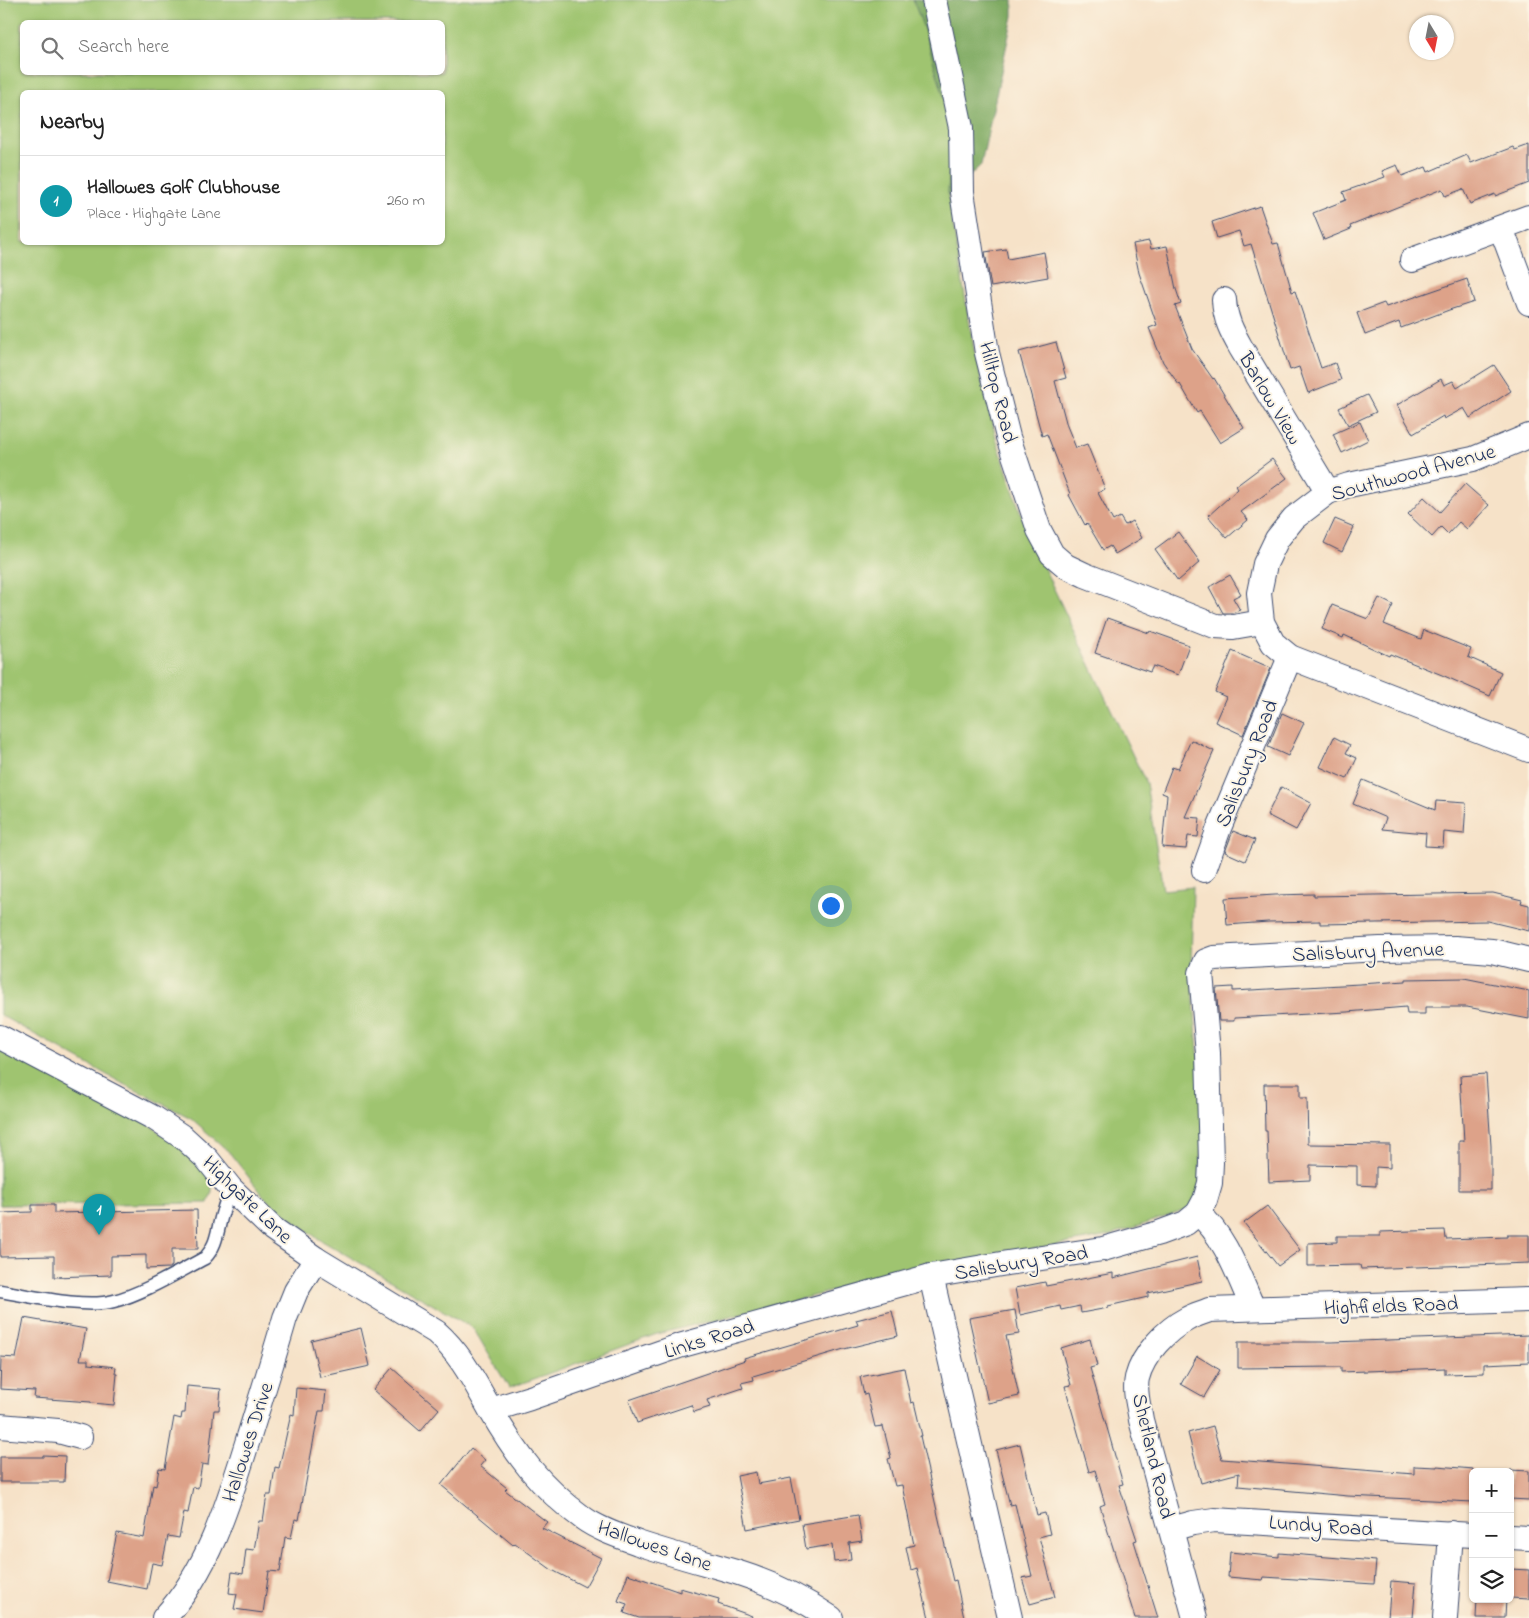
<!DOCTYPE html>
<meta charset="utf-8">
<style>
body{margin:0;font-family:"Indie Flower",sans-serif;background:#f6f6f6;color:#222}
.controls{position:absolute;right:15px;bottom:15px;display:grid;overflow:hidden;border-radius:8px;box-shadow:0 1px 4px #0004}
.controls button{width:45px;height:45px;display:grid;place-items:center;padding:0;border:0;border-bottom:1px solid #e0e0e0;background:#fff;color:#222;font:25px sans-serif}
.compass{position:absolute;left:1409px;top:15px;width:45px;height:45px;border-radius:50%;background:#fff;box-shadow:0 1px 4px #0004;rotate:170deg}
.you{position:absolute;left:830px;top:905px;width:18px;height:18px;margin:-12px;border:4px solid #fff;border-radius:50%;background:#1a73e8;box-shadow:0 0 0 8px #1a73e833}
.badge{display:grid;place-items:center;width:32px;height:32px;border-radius:50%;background:#ea580c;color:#fff;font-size:16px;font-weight:700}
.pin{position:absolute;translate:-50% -41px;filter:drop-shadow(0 1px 2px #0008)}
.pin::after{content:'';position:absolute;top:26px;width:18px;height:15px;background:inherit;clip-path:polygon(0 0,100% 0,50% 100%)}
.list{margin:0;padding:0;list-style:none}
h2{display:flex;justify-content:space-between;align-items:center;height:65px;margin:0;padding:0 20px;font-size:21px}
h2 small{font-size:16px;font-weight:400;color:#767676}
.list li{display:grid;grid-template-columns:32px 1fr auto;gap:15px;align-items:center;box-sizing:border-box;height:90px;padding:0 20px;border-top:1px solid #e0e0e0}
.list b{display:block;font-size:19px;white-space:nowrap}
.list p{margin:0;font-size:16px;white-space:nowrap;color:#767676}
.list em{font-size:16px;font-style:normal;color:#767676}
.icon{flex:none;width:28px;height:28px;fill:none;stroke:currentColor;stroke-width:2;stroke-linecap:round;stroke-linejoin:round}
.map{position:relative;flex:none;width:1529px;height:1618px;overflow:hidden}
.search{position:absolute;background:#fff;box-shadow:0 1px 4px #0004;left:20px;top:20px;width:425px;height:55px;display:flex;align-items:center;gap:12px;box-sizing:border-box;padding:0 18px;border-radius:8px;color:#767676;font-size:19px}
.panel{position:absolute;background:#fff;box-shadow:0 1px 4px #0004;left:20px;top:90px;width:425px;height:155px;border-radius:8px}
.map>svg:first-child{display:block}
.green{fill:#9fc46f;stroke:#5d7a66;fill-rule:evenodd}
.forest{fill:#7faa62;stroke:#4d6c60}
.building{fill:#dda289}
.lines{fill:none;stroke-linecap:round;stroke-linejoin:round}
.service-casing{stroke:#3c4a6e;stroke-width:15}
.minor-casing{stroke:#3c4a6e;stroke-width:26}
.service{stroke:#fff;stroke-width:12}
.minor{stroke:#fff;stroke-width:24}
.labels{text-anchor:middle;stroke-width:4;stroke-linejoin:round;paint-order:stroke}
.street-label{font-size:21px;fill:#1b2f5e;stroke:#fcf5e5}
</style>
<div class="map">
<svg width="1529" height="1618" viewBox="0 0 1529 1618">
<rect width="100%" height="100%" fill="#fcf5e5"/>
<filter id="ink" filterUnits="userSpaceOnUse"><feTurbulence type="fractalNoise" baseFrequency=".02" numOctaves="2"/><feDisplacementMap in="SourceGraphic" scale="10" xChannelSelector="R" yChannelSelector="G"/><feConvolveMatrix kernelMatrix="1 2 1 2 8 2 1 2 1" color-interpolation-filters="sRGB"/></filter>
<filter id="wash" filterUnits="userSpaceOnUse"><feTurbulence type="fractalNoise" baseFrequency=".0096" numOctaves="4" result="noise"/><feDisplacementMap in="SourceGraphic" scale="20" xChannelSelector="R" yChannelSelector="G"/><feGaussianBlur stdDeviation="1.12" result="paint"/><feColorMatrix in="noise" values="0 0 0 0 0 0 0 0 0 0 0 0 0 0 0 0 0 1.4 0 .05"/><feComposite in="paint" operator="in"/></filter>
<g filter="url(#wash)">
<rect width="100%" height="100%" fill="#f6e2c8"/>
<g class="green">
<path d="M0,0H913L923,26L951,120L948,196L975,355L997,441L1027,532L1146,783L1163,890L1193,887L1191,964L1204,1125L1199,1186L1195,1207L1109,1236L936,1266L657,1334L509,1388L473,1328L317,1238L266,1199L229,1152L191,1118L118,1081L0,1015ZM22,22H442V72H22ZM22,92H442V242H22Z"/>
<polygon points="0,1049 132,1112 200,1162 212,1183 212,1192 208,1203 0,1205"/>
</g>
<polygon class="forest" points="913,0 1013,0 1013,16 981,165 948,196 951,120 923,26"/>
<g id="blocks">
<g class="building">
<polygon points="1529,145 1529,183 1495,196 1495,194 1470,204 1463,189 1445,196 1442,189 1350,226 1351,229 1324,240 1313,213 1346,200 1343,192 1385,177 1382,171 1397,165 1402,176 1426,167 1428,172 1467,155 1471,163 1513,147 1515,150"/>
<polygon points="1260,206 1273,244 1278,243 1292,292 1295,291 1321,368 1335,363 1341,380 1308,393 1299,367 1290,370 1251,244 1244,246 1239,231 1217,238 1212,222"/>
<polygon points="1149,241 1151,249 1167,246 1176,289 1181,304 1175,306 1192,349 1213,379 1214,378 1244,428 1220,443 1200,411 1197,413 1180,384 1179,385 1163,362 1149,328 1157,325 1139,273 1133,244"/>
<polygon points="1006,249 1008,259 1044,252 1048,277 991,287 985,252"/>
<polygon points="1467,279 1474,302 1449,310 1401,328 1399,322 1365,335 1357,313 1384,303 1386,307"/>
<polygon points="1056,342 1066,378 1055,381 1067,426 1076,448 1087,444 1105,489 1098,493 1113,521 1120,517 1125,525 1132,521 1142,538 1115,554 1110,546 1103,550 1087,523 1085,525 1069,495 1070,494 1047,434 1042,436 1029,388 1019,352"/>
<polygon points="1494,365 1511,391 1470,418 1464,408 1444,419 1443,416 1413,434 1397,405 1441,379 1444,385 1453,381 1457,388"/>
<polygon points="1367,395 1376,412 1348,425 1339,408"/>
<polygon points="1360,422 1368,440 1342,453 1333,434"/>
<polygon points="1272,459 1287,478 1241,512 1248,520 1227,538 1208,516 1238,489 1236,486"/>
<polygon points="1465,484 1489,505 1467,529 1459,522 1448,534 1441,527 1432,537 1408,514 1424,497 1440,512"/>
<polygon points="1335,519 1354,527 1342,552 1324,543"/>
<polygon points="1178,532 1200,562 1178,581 1155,549"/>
<polygon points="1230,575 1241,594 1233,598 1240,610 1232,613 1223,613 1209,587"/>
<polygon points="1379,598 1393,605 1384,624 1421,639 1424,630 1471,649 1468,657 1501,672 1490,696 1442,675 1390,654 1389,656 1344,635 1343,638 1322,629 1332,605 1368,619"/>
<polygon points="1107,618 1149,633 1150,631 1189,645 1178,675 1153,666 1150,672 1095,653"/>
<polygon points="1232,651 1271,668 1243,735 1215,722 1226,697 1215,692"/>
<polygon points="1282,713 1304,723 1288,756 1268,747"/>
<polygon points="1334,737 1350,745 1346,753 1357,758 1347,779 1320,767"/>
<polygon points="1191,740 1214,751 1185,817 1200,818 1198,837 1188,836 1186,849 1162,847 1167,795 1162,793 1172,767 1178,769"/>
<polygon points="1363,780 1435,810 1436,801 1466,803 1464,834 1444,832 1443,847 1425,846 1426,833 1382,829 1386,818 1353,804"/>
<polygon points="1281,787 1311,803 1296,830 1267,815"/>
<polygon points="1233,831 1255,840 1245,861 1225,852"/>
<polygon points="1493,893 1522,900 1521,903 1529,905 1529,931 1487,921 1320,924 1320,921 1268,922 1227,925 1225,898 1275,895 1314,894 1314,896"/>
<polygon points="1464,978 1529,991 1529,1019 1467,1007 1425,1007 1425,1014 1407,1014 1406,1007 1347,1012 1234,1018 1234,1021 1219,1021 1216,988 1233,987 1233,991 1360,984 1406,981 1406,979"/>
<polygon points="1486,1074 1491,1146 1491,1190 1459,1190 1459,1141 1464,1141 1460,1076"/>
<polygon points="1264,1084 1300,1084 1300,1098 1307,1098 1308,1144 1390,1145 1390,1168 1376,1167 1376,1186 1357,1185 1357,1166 1310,1165 1310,1180 1269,1182 1267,1131 1265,1131"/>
<polygon points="32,1205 54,1205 54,1213 197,1210 198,1249 172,1249 172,1266 169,1268 146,1269 146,1255 111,1256 111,1275 54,1277 54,1256 0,1257 0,1213 32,1212"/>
<polygon points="1267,1206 1300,1250 1278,1266 1244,1223"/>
<polygon points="1445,1230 1446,1239 1507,1237 1507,1235 1529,1235 1529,1263 1361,1269 1360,1265 1308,1266 1308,1243 1337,1242 1337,1236 1380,1236 1380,1232"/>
<polygon points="1197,1257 1202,1281 1148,1293 1148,1297 1108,1306 1108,1308 1081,1313 1080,1306 1061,1310 1060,1306 1020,1315 1015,1288 1045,1282 1046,1286 1113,1273 1113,1278"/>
<polygon points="1015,1310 1019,1334 1006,1336 1019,1396 988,1403 969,1318"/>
<polygon points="892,1311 898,1336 844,1349 753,1376 754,1380 741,1383 743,1388 707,1400 710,1407 694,1412 691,1405 637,1423 629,1400 745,1360 744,1358 858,1325 856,1320"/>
<polygon points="24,1318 86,1329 80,1360 88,1360 88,1364 116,1367 115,1374 117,1374 114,1405 91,1403 91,1402 34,1398 35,1391 0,1389 1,1357 16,1358"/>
<polygon points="361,1328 370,1366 320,1377 311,1340"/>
<polygon points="1529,1335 1529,1362 1484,1364 1484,1373 1445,1374 1445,1368 1341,1372 1341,1367 1238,1368 1238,1342 1332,1342"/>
<polygon points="1090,1339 1097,1366 1090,1368 1123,1484 1119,1485 1137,1540 1134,1541 1158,1618 1135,1618 1100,1506 1105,1504 1095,1470 1089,1472 1065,1386 1071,1385 1061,1348"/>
<polygon points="1197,1356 1220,1370 1204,1397 1181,1384"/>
<polygon points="392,1368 439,1409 420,1431 373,1390"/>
<polygon points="904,1368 911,1403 914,1402 922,1436 920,1436 953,1581 956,1580 964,1618 929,1618 917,1568 911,1570 906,1547 914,1545 902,1485 895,1486 888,1459 891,1458 883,1426 875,1427 867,1394 864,1395 860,1377"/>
<polygon points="187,1386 221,1389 219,1410 214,1410 208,1465 202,1464 198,1488 193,1487 188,1513 184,1512 179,1538 168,1536 162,1565 152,1563 147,1589 107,1581 117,1533 144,1538 153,1485 156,1486 159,1468 165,1469 174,1417 181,1419 182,1413 185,1413"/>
<polygon points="296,1388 326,1391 324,1411 319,1411 299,1520 295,1519 291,1538 285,1537 280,1572 269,1571 263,1613 234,1609 237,1594 229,1593 232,1572 243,1574 246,1549 254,1550 259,1521 263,1521 267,1495 271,1495 275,1467 279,1468 291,1414 294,1415"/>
<polygon points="1213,1426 1222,1459 1414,1474 1414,1466 1437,1467 1437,1466 1473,1469 1473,1502 1348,1496 1238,1486 1239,1473 1201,1483 1188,1433"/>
<polygon points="1020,1444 1037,1515 1045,1513 1050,1534 1039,1537 1055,1597 1030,1604 1022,1578 1032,1576 1015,1504 1010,1505 996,1450"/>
<polygon points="471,1448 485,1460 480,1466 507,1488 505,1490 547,1522 542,1528 601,1558 585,1587 552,1570 515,1543 513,1545 441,1485"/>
<polygon points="43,1455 65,1456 64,1482 0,1482 0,1457 43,1457"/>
<polygon points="1510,1470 1529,1471 1529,1500 1510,1499"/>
<polygon points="756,1472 758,1484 791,1478 799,1519 747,1529 737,1476"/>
<polygon points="858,1515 862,1541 849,1543 851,1560 834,1562 832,1545 806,1549 802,1524"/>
<polygon points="1230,1552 1279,1557 1279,1553 1376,1561 1374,1584 1264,1577 1263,1580 1228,1577"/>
<polygon points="1510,1569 1529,1570 1529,1599 1510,1598"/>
<polygon points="628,1574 680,1592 680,1588 719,1599 718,1604 752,1616 751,1618 639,1618 624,1613 627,1604 618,1601"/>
<polygon points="1391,1581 1416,1583 1413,1618 1388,1618"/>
<polygon points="1477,1599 1506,1599 1505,1618 1476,1618"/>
</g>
</g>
</g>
<g filter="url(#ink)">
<use href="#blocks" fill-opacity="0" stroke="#3c4a6e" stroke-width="1"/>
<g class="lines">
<g class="service-casing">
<path id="service" d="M0,1291C32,1296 84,1309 114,1301C142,1294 178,1272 205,1258C218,1244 217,1229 223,1211C225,1203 228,1196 231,1189"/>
</g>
<g class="minor-casing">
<g id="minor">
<polyline points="934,0 961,128 962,192 987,353 1008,437 1039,530 1052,554 1066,566 1085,575 1215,626 1233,627 1262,622"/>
<polyline points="1501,228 1529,303"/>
<polyline points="1412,260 1529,217"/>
<path d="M1224,300C1225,319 1232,332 1241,348L1328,492"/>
<polyline points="1529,436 1473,459 1349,485 1328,492 1294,518 1277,539 1265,564 1259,593 1262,622 1273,643 1290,657 1529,750"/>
<polyline points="1204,870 1219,828 1290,657"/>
<path d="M0,1037L154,1118L184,1138L207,1159L231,1189L273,1229L316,1259L436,1332C461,1354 474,1381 490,1409C516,1454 540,1487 583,1518C598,1529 619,1536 638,1543C671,1554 705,1563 739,1573C771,1583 803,1599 831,1618"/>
<path d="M1198,1213C1226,1237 1238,1275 1253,1308"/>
<polyline points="491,1410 530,1398 679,1346 931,1276"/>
<polyline points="0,1426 58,1431 80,1437"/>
<polyline points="1171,1529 1193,1523 1214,1520 1473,1535"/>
<polyline points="1510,1537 1529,1538"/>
<path d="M164,1618C209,1569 228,1504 247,1443C260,1401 273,1360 285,1318L296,1291L316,1259"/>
<polyline points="1010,1618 931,1276 1007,1263 1103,1249 1159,1233 1186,1223 1198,1213 1205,1200 1210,1183 1211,1163 1208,1053 1201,973 1206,961 1214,958 1380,949 1455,948 1492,951 1529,960"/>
<path d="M1195,1618L1141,1420C1139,1406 1134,1392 1137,1378C1143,1354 1166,1330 1187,1319C1194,1315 1202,1313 1209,1310L1529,1300"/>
<polyline points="1445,1618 1451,1533"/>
</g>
</g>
<use href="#service" class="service"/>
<use href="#minor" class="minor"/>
</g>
</g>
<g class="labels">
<g class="street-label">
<text transform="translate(999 392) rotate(76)" y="7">Hilltop Road</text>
<text transform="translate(1271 398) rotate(59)" y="7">Barlow View</text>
<text transform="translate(1413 472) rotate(-15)" y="7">Southwood Avenue</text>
<text transform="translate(1246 763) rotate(-68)" y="7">Salisbury Road</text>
<text transform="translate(1368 951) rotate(-2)" y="7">Salisbury Avenue</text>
<text transform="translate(248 1199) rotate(44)" y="7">Highgate Lane</text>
<text transform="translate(1021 1262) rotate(-9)" y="7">Salisbury Road</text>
<text transform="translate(1391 1305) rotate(-2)" y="7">Highfields Road</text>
<text transform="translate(709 1338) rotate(-17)" y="7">Links Road</text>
<text transform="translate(247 1442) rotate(-72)" y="7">Hallowes Drive</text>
<text transform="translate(1154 1456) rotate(77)" y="7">Shetland Road</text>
<text transform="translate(1321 1525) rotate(4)" y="7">Lundy Road</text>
<text transform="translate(655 1545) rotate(19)" y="7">Hallowes Lane</text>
</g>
</g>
</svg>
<div class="controls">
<button>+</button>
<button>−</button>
<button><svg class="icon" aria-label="layers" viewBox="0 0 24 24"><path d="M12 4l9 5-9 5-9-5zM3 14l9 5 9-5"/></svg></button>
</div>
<svg class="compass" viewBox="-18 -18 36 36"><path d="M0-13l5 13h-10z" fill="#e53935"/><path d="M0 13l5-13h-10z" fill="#767676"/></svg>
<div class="you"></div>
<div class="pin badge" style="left:99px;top:1235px;background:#0f9aa8">1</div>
<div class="search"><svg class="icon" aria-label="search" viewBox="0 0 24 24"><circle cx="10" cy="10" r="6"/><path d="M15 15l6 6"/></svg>Search here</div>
<section class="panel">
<h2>Nearby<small></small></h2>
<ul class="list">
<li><span class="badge" style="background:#0f9aa8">1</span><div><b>Hallowes Golf Clubhouse</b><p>Place · Highgate Lane</p></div><em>260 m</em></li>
</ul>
</section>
</div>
